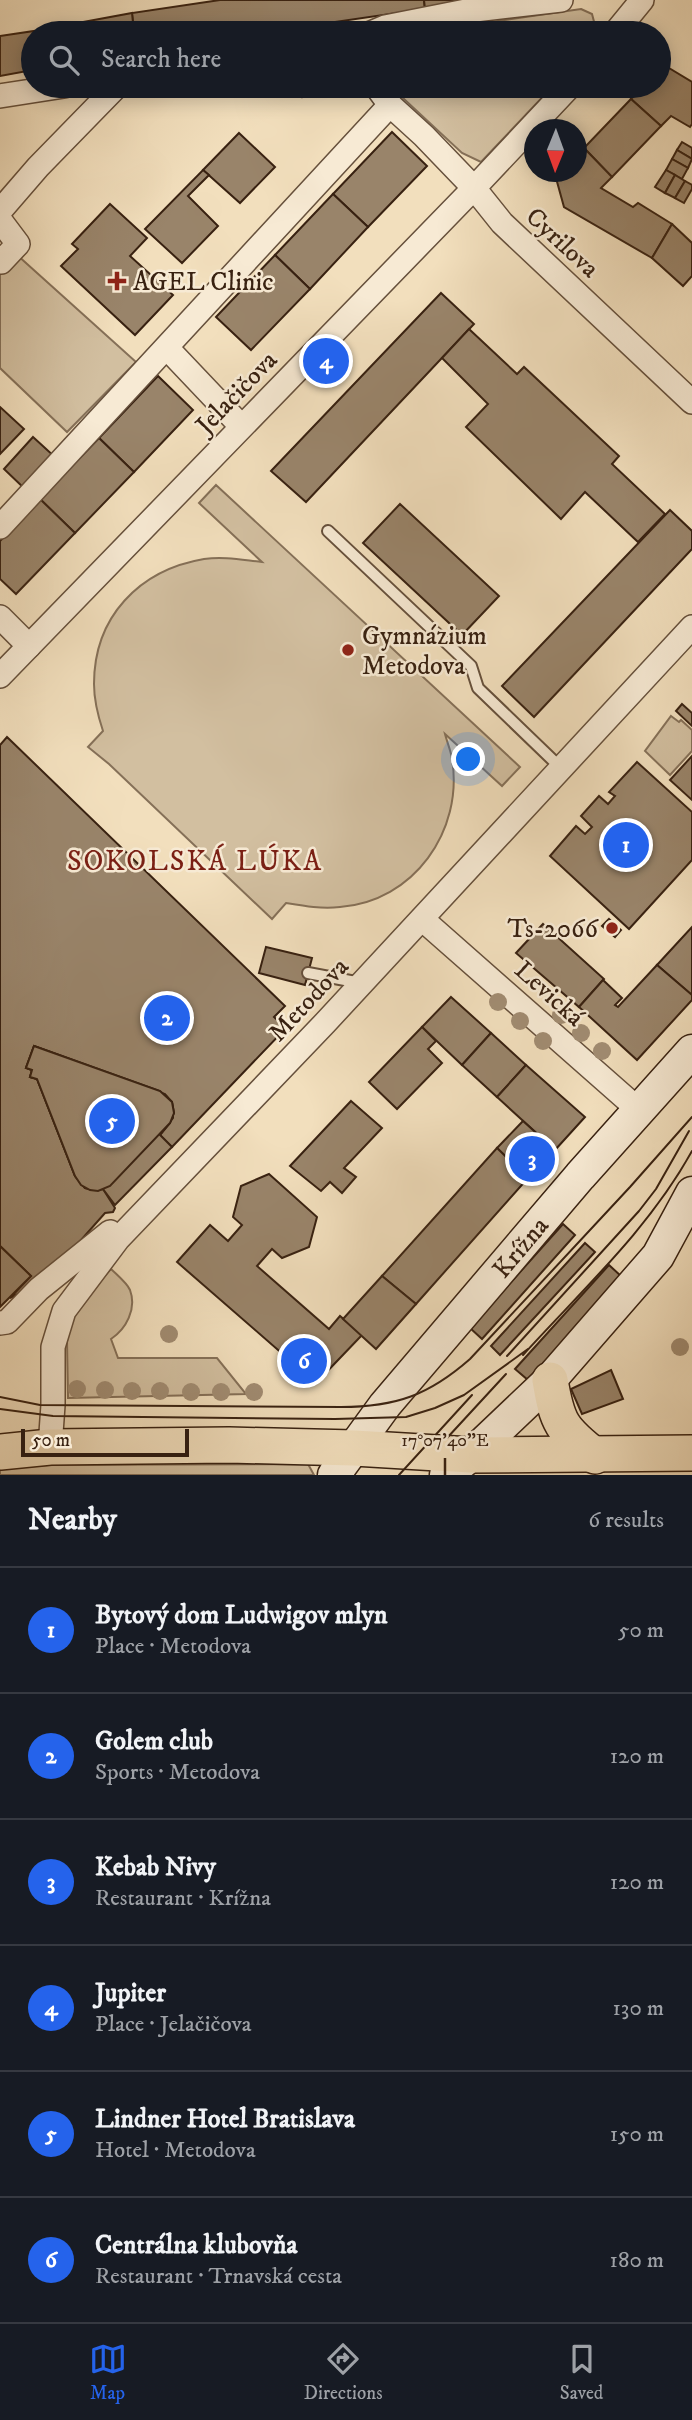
<!DOCTYPE html>
<meta charset="utf-8">
<style>
body{margin:0;font-family:"IM FELL DW Pica",serif;background:#242831;color:#f1f3f6}
.compass{position:absolute;left:524px;top:119px;width:63px;height:63px;border-radius:50%;background:#171b24;box-shadow:0 4px 18px #0003;rotate:181deg}
.scale{position:absolute;left:21px;bottom:18px;width:168px;box-sizing:border-box;padding-left:7px;border:4px solid #382111;border-top:0;font-size:19px;line-height:24px;white-space:nowrap;color:#382111;-webkit-text-stroke:5px #f7ead4;paint-order:stroke}
.you{position:absolute;left:469px;top:760px;width:24px;height:24px;margin:-18px;border:5px solid #fff;border-radius:50%;background:#1a73e8;box-shadow:0 0 0 10px #1a73e833}
.badge{display:grid;place-items:center;width:46px;height:46px;border-radius:50%;background:#2563eb;color:#fff;font-size:23px;font-weight:700}
.pin{position:absolute;translate:-50% -50%;border:4px solid #fff;box-shadow:0 2px 7px #0006}
.list{margin:0;padding:0;list-style:none}
h2{display:flex;justify-content:space-between;align-items:center;height:91px;margin:0;padding:0 28px;font-size:30px}
h2 small{font-size:23px;font-weight:400;color:#9ea1a6}
.list li{display:grid;grid-template-columns:46px 1fr auto;gap:21px;align-items:center;box-sizing:border-box;height:126px;padding:0 28px;border-top:2px solid #363941}
.list b{display:block;font-size:26px;white-space:nowrap}
.list p{margin:0;font-size:23px;white-space:nowrap;color:#9ea1a6}
.list em{font-size:23px;font-style:normal;color:#9ea1a6}
.icon{flex:none;width:38px;height:38px;fill:none;stroke:currentColor;stroke-width:2;stroke-linecap:round;stroke-linejoin:round}
.map{position:relative;flex:none;width:692px;height:1475px;overflow:hidden}
.search{position:absolute;background:#171b24;box-shadow:0 4px 18px #0003;left:21px;right:21px;top:21px;height:77px;display:flex;align-items:center;gap:18px;box-sizing:border-box;padding:0 24px;border-radius:38px;color:#9ea1a6;font-size:26px}
.sheet{height:847px;background:#171b24}
nav{display:flex;justify-content:space-around;align-items:center;box-sizing:border-box;height:98px;border-top:2px solid #363941;background:#171b24;font-size:19px;color:#9ea1a6}
nav a{display:grid;justify-items:center;gap:4px}
nav .on{color:#2563eb}
.map>svg:first-child{display:block}
.green{fill:#d2bfa0;stroke:#857058;stroke-width:2}
.building{fill:#99846a;stroke:#382111;stroke-width:2}
.lines{fill:none;stroke-linecap:round;stroke-linejoin:round}
.lane-casing{stroke:#66503c;stroke-width:14}
.street-casing{stroke:#66503c;stroke-width:26}
.secondary-casing{stroke:#382111;stroke-width:35}
.primary-casing{stroke:#382111;stroke-width:38}
.lane{stroke:#f7ead4;stroke-width:10}
.street{stroke:#f7ead4;stroke-width:23}
.secondary{stroke:#f7ead4;stroke-width:32}
.primary{stroke:#f2dfbd;stroke-width:35}
.tram{stroke:#382111;stroke-width:2}
.tree{fill:#a18c72}
.ticks{fill:none;stroke:#382111;stroke-width:2.5}
.poi-dot{fill:#8f2418;stroke:#f7ead4;stroke-width:2.5}
.labels{text-anchor:middle;stroke-width:5;stroke-linejoin:round;paint-order:stroke}
.street-label{font-size:26px;fill:#382111;stroke:#f7ead4}
.poi-label{font-size:26px;fill:#382111;stroke:#f7ead4;text-anchor:start}
.neighbourhood-label{font-size:28px;letter-spacing:2px;fill:#7a1f14;stroke:#f7ead4}
.ticks-label{font-size:18px;text-anchor:middle;fill:#382111;stroke:#f7ead4;stroke-width:5;stroke-linejoin:round;paint-order:stroke}
</style>
<div class="map">
<svg width="692" height="1475" viewBox="0 0 692 1475">
<rect width="100%" height="100%" fill="#f2dfbd"/>
<filter id="stains"><feTurbulence type="fractalNoise" baseFrequency=".00286" numOctaves="4"/><feColorMatrix values="0 0 0 0 .2 0 0 0 0 .09 0 0 0 0 .02 0 0 0 .5 -.17"/></filter>
<radialGradient id="worn" r=".72"><stop offset=".6" stop-color="#630" stop-opacity="0"/><stop offset="1" stop-color="#630" stop-opacity=".3"/></radialGradient>
<g class="green">
<polygon points="581,9 592,14 597,33 415,33"/>
<polygon points="390,86 553,86 481,162 462,153"/>
<polygon points="16,254 136,362 67,432 0,368 0,270"/>
<path d="M216,485L520,767L502,786L445,734C447,742 451,751 452,759C464,831 413,902 340,907C321,909 304,906 286,903L272,919L109,764L88,747L103,731C98,716 94,700 94,684C94,617 139,570 204,559C224,556 243,560 262,562L199,503Z"/>
<polygon points="671,716 679,722 681,720 692,730 692,751 670,775 645,751"/>
<path d="M111,1269C117,1275 127,1283 130,1290C137,1309 126,1329 111,1339L118,1358H217L246,1394L68,1398L67,1341L73,1310Z"/>
<polygon points="308,1464 314,1475 0,1475 0,1469 49,1465"/>
</g>
<g class="building">
<polygon points="220,0 424,0 425,9 259,33 134,33 132,13"/>
<polygon points="424,0 476,0 425,9"/>
<polygon points="132,13 134,33 34,33 34,31"/>
<polygon points="34,31 33,70 0,76 0,36"/>
<polygon points="664,65 692,82 692,124 690,127 671,116 661,126 631,99 643,86 659,86 659,70"/>
<polygon points="295,86 314,86 302,97 293,88"/>
<polygon points="631,99 661,126 612,177 584,148"/>
<polygon points="392,132 427,166 368,227 333,194"/>
<polygon points="239,133 275,167 240,203 203,170"/>
<polygon points="682,142 692,148 692,159 677,150"/>
<polygon points="584,148 612,177 601,188 633,207 638,203 672,224 652,258 564,207 556,178 562,172 576,172 576,156"/>
<polygon points="677,150 692,159 688,168 672,159"/>
<polygon points="672,159 688,168 682,179 666,170"/>
<polygon points="203,170 209,175 188,196 218,226 182,263 145,229"/>
<polygon points="666,170 675,175 665,193 655,187"/>
<polygon points="675,175 685,181 675,198 665,193"/>
<polygon points="685,181 692,185 692,189 684,203 675,198"/>
<polygon points="333,194 368,227 310,289 275,255"/>
<polygon points="110,204 147,238 130,256 173,295 135,335 61,266 78,249 72,244"/>
<polygon points="672,224 692,243 692,276 683,286 652,258"/>
<polygon points="275,255 310,289 251,350 216,317"/>
<polygon points="441,293 474,324 306,502 271,471"/>
<polygon points="469,329 517,374 524,367 619,456 612,464 665,514 638,542 585,492 561,519 466,427 488,404 442,358"/>
<polygon points="158,376 193,410 134,472 99,438"/>
<polygon points="0,407 24,429 0,454"/>
<polygon points="33,437 56,458 26,490 4,469"/>
<polygon points="99,438 134,472 75,533 40,499"/>
<polygon points="40,499 75,533 16,594 0,579 0,541"/>
<polygon points="400,504 499,596 462,635 363,543"/>
<polygon points="670,510 692,531 692,549 534,717 502,686"/>
<polygon points="682,704 692,713 692,726 676,711"/>
<polygon points="7,737 285,1006 274,1017 286,1028 172,1147 160,1135 170,1123 174,1113 172,1102 165,1094 34,1046 26,1068 32,1070 30,1077 37,1079 75,1176 85,1188 96,1190 103,1189 115,1208 113,1212 105,1213 74,1248 26,1290 10,1298 31,1276 0,1246 0,745"/>
<polygon points="692,756 692,800 670,780"/>
<polygon points="637,762 692,812 692,860 629,929 550,856 576,826 585,834 592,827 581,816 599,796 608,804 615,796 609,792"/>
<polygon points="609,919 621,930 615,937 602,926"/>
<polygon points="543,924 604,979 579,1007 516,953"/>
<polygon points="692,927 692,995 657,965"/>
<polygon points="266,947 312,958 305,985 259,973"/>
<polygon points="657,965 692,995 692,1000 637,1060 579,1007 603,980 622,998 615,1005 618,1007"/>
<polygon points="451,997 491,1033 462,1065 422,1027"/>
<polygon points="422,1027 436,1041 428,1049 442,1063 397,1109 369,1082"/>
<polygon points="491,1033 526,1065 497,1097 462,1065"/>
<polygon points="34,1046 160,1091 172,1102 173,1118 160,1135 172,1147 115,1205 103,1189 96,1190 85,1188 75,1176 37,1079 30,1077 32,1070 26,1068"/>
<polygon points="34,1046 160,1091 172,1102 174,1113 170,1123 110,1186 98,1191 90,1190 81,1185 75,1176 37,1079 30,1077 32,1070 26,1068"/>
<polygon points="526,1065 585,1117 555,1150 497,1097"/>
<polygon points="351,1101 382,1128 344,1168 356,1177 342,1193 330,1182 321,1191 290,1166"/>
<polygon points="523,1121 555,1150 528,1178 497,1148"/>
<polygon points="497,1148 528,1178 416,1304 382,1276"/>
<polygon points="269,1174 317,1217 309,1247 282,1258 272,1249 257,1266 329,1329 340,1316 362,1335 316,1383 177,1262 210,1225 228,1241 242,1225 233,1217 241,1186"/>
<polygon points="563,1224 575,1235 482,1339 470,1328"/>
<polygon points="585,1243 595,1252 500,1355 491,1346"/>
<polygon points="0,1246 31,1276 0,1307"/>
<polygon points="609,1265 622,1277 528,1380 515,1369"/>
<polygon points="382,1276 416,1304 376,1349 343,1319"/>
<polygon points="611,1370 623,1399 582,1414 571,1389"/>
</g>
<g class="lines">
<g class="lane-casing">
<g id="lane">
<polyline points="328,531 471,666 478,688 561,768"/>
<polyline points="308,973 361,983"/>
</g>
</g>
<g class="street-casing">
<g id="street">
<polyline points="371,33 385,27 466,11 561,0"/>
<polyline points="615,33 642,0"/>
<polyline points="376,86 390,105 424,136 474,188 502,223 692,402"/>
<polyline points="0,96 64,86"/>
<polyline points="0,211 38,167 117,86"/>
<polyline points="0,220 18,244 1,262"/>
<polyline points="167,348 241,426"/>
<polyline points="0,527 390,105"/>
<polyline points="0,617 29,646"/>
<polyline points="0,676 474,188 570,86"/>
<polyline points="422,919 640,1111"/>
<polyline points="0,1323 7,1322 39,1289 110,1232"/>
<polyline points="50,1447 53,1405 53,1347 64,1311 118,1239 325,1023 692,627"/>
</g>
</g>
<g class="secondary-casing">
<g id="secondary">
<polyline points="334,1475 385,1405 580,1176 692,1051"/>
<polyline points="446,1475 471,1455 550,1380 658,1256 692,1193"/>
</g>
</g>
<g class="primary-casing">
<g id="primary">
<path d="M550,1380C557,1423 562,1430 595,1456"/>
<polyline points="0,1452 50,1447 229,1445 354,1448 471,1455 692,1453"/>
</g>
</g>
<use href="#lane" class="lane"/>
<use href="#street" class="street"/>
<use href="#secondary" class="secondary"/>
<use href="#primary" class="primary"/>
<g class="tram">
<path d="M523,1355C582,1290 649,1229 692,1151"/>
<polyline points="507,1356 639,1211 656,1189 689,1131"/>
<path d="M0,1397L40,1405L341,1407C396,1407 429,1395 470,1359L630,1187L692,1117"/>
<polyline points="0,1409 53,1416 335,1419 406,1417 435,1408 464,1395 528,1349"/>
<polyline points="447,1438 506,1374"/>
<polyline points="399,1475 472,1395"/>
</g>
</g>
<g class="tree">
<circle cx="498" cy="1002" r="9"/>
<circle cx="561" cy="1015" r="9"/>
<circle cx="520" cy="1021" r="9"/>
<circle cx="581" cy="1033" r="9"/>
<circle cx="543" cy="1041" r="9"/>
<circle cx="602" cy="1051" r="9"/>
<circle cx="169" cy="1334" r="9"/>
<circle cx="680" cy="1347" r="9"/>
<circle cx="77" cy="1389" r="9"/>
<circle cx="105" cy="1390" r="9"/>
<circle cx="132" cy="1391" r="9"/>
<circle cx="160" cy="1391" r="9"/>
<circle cx="191" cy="1392" r="9"/>
<circle cx="221" cy="1392" r="9"/>
<circle cx="254" cy="1392" r="9"/>
</g>
<path class="ticks" d="M445,1475V1458"/>
<g class="poi-dot">
<path d="M113.5 270.5h7v7h7v7h-7v7h-7v-7h-7v-7h7z"/>
<circle cx="348" cy="650" r="7"/>
<circle cx="612" cy="928" r="7"/>
</g>
<g class="labels">
<g class="street-label">
<text transform="translate(563 242) rotate(43)" y="9">Cyrilova</text>
<text transform="translate(236 392) rotate(-46)" y="9">Jelačičova</text>
<text transform="translate(550 993) rotate(42)" y="9">Levická</text>
<text transform="translate(308 999) rotate(-47)" y="9">Metodova</text>
<text transform="translate(520 1247) rotate(-50)" y="9">Krížna</text>
</g>
<g class="poi-label">
<text x="133" y="290">AGEL Clinic</text>
<text x="362" y="644">Gymnázium<tspan x="362" dy="30">Metodova</tspan></text>
<text x="598" y="937" text-anchor="end">Ts-2066</text>
</g>
<g class="neighbourhood-label">
<text x="195" y="870">SOKOLSKÁ LÚKA</text>
</g>
</g>
<g class="ticks-label">
<text x="445" y="1446">17°07'40"E</text>
</g>
<rect width="100%" height="100%" filter="url(#stains)"/>
<rect width="100%" height="100%" fill="url(#worn)"/>
</svg>
<svg class="compass" viewBox="-18 -18 36 36"><path d="M0-13l5 13h-10z" fill="#e53935"/><path d="M0 13l5-13h-10z" fill="#9ea1a6"/></svg>
<div class="scale">50 m</div>
<div class="you"></div>
<div class="pin badge" style="left:626px;top:845px">1</div>
<div class="pin badge" style="left:167px;top:1018px">2</div>
<div class="pin badge" style="left:532px;top:1159px">3</div>
<div class="pin badge" style="left:326px;top:361px">4</div>
<div class="pin badge" style="left:112px;top:1121px">5</div>
<div class="pin badge" style="left:304px;top:1361px">6</div>
<div class="search"><svg class="icon" aria-label="search" viewBox="0 0 24 24"><circle cx="10" cy="10" r="6"/><path d="M15 15l6 6"/></svg>Search here</div>
</div>
<section class="sheet">
<h2>Nearby<small>6 results</small></h2>
<ul class="list">
<li><span class="badge">1</span><div><b>Bytový dom Ludwigov mlyn</b><p>Place · Metodova</p></div><em>50 m</em></li>
<li><span class="badge">2</span><div><b>Golem club</b><p>Sports · Metodova</p></div><em>120 m</em></li>
<li><span class="badge">3</span><div><b>Kebab Nivy</b><p>Restaurant · Krížna</p></div><em>120 m</em></li>
<li><span class="badge">4</span><div><b>Jupiter</b><p>Place · Jelačičova</p></div><em>130 m</em></li>
<li><span class="badge">5</span><div><b>Lindner Hotel Bratislava</b><p>Hotel · Metodova</p></div><em>150 m</em></li>
<li><span class="badge">6</span><div><b>Centrálna klubovňa</b><p>Restaurant · Trnavská cesta</p></div><em>180 m</em></li>
</ul>
</section>
<nav>
<a class="on"><svg class="icon" aria-label="map" viewBox="0 0 24 24"><path d="M3 6l6-2 6 2 6-2v14l-6 2-6-2-6 2zM9 4v14M15 6v14"/></svg>Map</a>
<a><svg class="icon" aria-label="directions" viewBox="0 0 24 24"><path d="M12 3l9 9-9 9-9-9zM9 14v-3h6M13 9l2 2-2 2"/></svg>Directions</a>
<a><svg class="icon" aria-label="saved" viewBox="0 0 24 24"><path d="M7 4h10v16l-5-4-5 4z"/></svg>Saved</a>
</nav>
